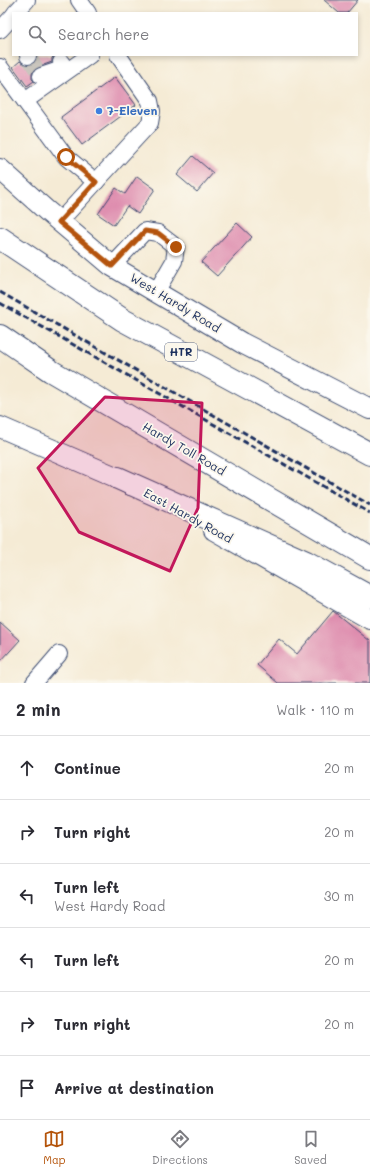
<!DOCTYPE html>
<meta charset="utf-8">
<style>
body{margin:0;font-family:Mali,sans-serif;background:#f7f7f7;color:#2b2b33}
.stop{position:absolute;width:12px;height:12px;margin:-9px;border:3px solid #b45309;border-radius:50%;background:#fff}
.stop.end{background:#b45309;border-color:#fff;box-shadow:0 1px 4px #0008}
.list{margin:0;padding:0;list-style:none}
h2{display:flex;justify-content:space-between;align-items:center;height:52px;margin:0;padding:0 16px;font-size:17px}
h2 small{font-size:13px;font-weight:400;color:#7c7c81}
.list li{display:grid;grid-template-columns:26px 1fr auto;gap:12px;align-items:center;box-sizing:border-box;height:64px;padding:0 16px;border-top:1px solid #e1e1e2}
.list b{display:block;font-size:15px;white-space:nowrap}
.list p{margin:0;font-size:13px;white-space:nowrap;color:#7c7c81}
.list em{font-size:13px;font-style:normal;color:#7c7c81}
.icon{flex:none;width:22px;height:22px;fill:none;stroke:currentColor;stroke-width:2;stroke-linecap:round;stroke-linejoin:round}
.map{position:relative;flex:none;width:370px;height:683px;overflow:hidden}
.search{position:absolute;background:#fff;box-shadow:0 2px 6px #0003;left:12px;right:12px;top:12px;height:44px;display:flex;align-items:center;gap:10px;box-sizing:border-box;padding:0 14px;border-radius:0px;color:#7c7c81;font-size:15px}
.sheet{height:436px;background:#fff}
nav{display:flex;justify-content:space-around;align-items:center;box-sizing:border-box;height:56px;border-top:1px solid #e1e1e2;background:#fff;font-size:11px;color:#7c7c81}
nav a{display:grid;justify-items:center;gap:2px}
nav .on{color:#b45309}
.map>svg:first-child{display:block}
.building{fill:#de8cae}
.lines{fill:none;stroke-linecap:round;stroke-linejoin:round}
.minor-tunnel{stroke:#c9c5bd;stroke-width:16;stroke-dasharray:16 8;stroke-linecap:butt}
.minor-casing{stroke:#3c4b70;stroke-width:18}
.major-casing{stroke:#3c4b70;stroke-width:22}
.highway-casing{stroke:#3c4b70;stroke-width:24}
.minor{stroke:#fff;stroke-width:16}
.major{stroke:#fff;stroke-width:20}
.highway{stroke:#fff;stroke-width:22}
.rail{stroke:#1b2f5e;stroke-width:3;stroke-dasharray:6 3;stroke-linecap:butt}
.route{stroke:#b45309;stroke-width:5}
.marked{fill:#c2185b;fill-opacity:0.2;stroke:#c2185b;stroke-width:3;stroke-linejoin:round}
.shop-dot{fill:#3f7fe0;stroke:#fbf7ec;stroke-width:1.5}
.labels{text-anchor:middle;stroke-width:3.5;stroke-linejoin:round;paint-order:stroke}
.shield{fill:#fbf7ec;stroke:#5e6b89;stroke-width:1}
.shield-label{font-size:11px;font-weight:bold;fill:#1b2f5e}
.shop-label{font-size:12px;font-weight:bold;fill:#366cbe;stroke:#fbf7ec;text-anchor:start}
.street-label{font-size:12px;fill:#1b2f5e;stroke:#fbf7ec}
</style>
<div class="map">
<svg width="370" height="683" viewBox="0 0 370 683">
<rect width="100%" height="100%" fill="#fbf7ec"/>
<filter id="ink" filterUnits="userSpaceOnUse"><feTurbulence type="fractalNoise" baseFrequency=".025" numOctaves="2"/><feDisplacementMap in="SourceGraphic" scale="8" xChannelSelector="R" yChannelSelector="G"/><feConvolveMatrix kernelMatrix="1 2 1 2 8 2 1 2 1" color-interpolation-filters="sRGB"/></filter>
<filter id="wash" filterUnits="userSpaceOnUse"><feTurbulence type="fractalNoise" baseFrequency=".012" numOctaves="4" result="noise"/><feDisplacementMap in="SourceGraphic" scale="16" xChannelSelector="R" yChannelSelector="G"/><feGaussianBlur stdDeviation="0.9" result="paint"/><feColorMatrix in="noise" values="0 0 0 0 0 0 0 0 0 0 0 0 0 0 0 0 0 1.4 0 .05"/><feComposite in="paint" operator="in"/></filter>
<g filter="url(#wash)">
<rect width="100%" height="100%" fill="#f5ebd5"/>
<g id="blocks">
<g class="building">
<polygon points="324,0 358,0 347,13 339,13"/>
<polygon points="38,55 55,55 52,58 52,62 38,67 34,69 32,74 32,79 34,81 27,86 13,67 20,61 24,64 28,65 32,64 36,60"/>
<polygon points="115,77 136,105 82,145 61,117"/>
<polygon points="193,156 213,173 197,192 177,175"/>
<polygon points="137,176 155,189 138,214 127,206 114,225 98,214 116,188 125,194"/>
<polygon points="237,223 252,237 217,276 201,262"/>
<polygon points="333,611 370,641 370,683 278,683 257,665 279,639 297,654"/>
<polygon points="0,622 20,640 0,662"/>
</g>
</g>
</g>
<g filter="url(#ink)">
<use href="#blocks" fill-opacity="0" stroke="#3c4b70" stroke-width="1"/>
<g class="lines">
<polyline class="minor-tunnel" points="28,56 41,76"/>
<g class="minor-casing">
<g id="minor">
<polyline points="79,0 88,13"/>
<polyline points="15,13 27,0"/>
<polyline points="0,30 13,16"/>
<polyline points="28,56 28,55"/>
<polyline points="0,67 66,157 96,182"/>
<polyline points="41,76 65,68 61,62"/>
<polyline points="25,101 90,55"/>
<polyline points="59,222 150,123 152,111 150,101 118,55"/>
<polyline points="112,266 145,231 158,233 176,247 174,261 156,292"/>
<polyline points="34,683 59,654"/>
</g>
</g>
<g class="major-casing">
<g id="major">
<polyline points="0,169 47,211 112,266 242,343 370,409"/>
<polyline points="0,427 118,478 131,485"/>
<polyline points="214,530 370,619"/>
</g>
</g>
<g class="highway-casing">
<g id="highway">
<polyline points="0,238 123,320 370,454"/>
<polyline points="0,336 51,371 370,558"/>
<polyline points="118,478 306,562 370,597"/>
</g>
</g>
<use href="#minor" class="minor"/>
<use href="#major" class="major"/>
<use href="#highway" class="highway"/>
<g class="rail">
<polyline points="0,292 370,505"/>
<polyline points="0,303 370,513"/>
</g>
</g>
</g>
<g class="lines" filter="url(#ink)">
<polyline class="route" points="66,157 96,182 59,222 112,266 145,231 158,233 176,247"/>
</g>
<path class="marked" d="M105,397L202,403L198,508L170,571L79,532L38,468Z"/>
<circle class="shop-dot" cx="99" cy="111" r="4"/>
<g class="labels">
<rect class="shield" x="165" y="343" width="32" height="18" rx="3"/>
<g class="shield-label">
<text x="181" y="356">HTR</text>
</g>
<g class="shop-label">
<text x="107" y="115">7-Eleven</text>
</g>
<g class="street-label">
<text transform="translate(175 303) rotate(31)" y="4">West Hardy Road</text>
<text transform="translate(184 449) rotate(30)" y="4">Hardy Toll Road</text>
<text transform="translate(188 516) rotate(29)" y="4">East Hardy Road</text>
</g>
</g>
</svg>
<div class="stop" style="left:66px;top:157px"></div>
<div class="stop end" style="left:176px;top:247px"></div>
<div class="search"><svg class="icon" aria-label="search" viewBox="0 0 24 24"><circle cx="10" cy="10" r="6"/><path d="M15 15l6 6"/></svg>Search here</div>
</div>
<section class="sheet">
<h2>2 min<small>Walk · 110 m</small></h2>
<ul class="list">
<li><svg class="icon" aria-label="ahead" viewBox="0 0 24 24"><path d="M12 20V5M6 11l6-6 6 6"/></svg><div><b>Continue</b></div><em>20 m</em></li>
<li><svg class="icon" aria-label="right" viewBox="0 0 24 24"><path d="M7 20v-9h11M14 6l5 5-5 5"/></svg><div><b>Turn right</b></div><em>20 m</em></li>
<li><svg class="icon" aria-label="left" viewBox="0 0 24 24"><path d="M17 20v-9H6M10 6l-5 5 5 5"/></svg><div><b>Turn left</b><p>West Hardy Road</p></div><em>30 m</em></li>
<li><svg class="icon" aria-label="left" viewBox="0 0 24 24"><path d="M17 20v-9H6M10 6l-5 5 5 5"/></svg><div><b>Turn left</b></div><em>20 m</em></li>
<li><svg class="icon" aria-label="right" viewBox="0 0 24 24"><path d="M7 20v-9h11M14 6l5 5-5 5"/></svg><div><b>Turn right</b></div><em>20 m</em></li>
<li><svg class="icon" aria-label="arrive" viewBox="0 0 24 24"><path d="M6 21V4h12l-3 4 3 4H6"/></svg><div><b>Arrive at destination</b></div></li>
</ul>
</section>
<nav>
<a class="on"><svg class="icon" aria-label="map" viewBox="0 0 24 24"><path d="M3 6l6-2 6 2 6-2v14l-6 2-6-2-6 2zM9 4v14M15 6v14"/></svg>Map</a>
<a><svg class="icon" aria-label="directions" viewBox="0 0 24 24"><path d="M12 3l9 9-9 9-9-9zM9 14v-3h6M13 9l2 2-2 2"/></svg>Directions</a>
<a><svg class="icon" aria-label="saved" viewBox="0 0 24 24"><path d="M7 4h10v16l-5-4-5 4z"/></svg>Saved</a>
</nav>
